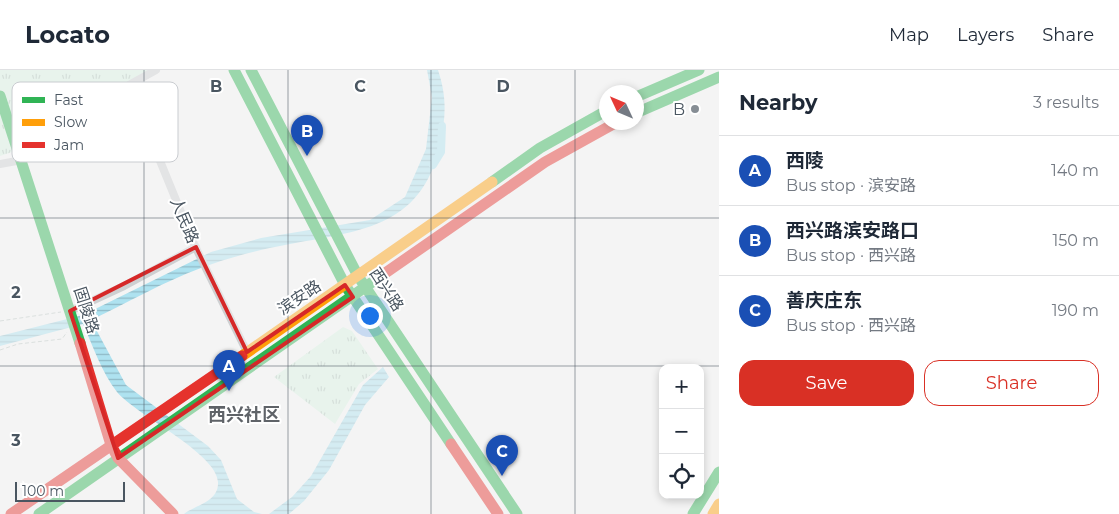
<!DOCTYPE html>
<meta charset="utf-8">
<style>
body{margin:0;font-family:Montserrat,"Noto Sans SC",sans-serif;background:#f6f6f7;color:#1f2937}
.controls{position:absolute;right:15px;bottom:15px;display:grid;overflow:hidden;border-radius:10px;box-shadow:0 2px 8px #0003}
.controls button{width:45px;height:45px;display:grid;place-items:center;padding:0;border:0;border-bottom:1px solid #e0e1e3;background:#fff;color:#1f2937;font:25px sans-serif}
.compass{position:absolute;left:599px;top:15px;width:45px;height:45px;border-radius:50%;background:#fff;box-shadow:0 2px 8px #0003;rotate:314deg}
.scale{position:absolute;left:15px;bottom:12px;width:110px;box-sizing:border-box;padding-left:5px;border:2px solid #4a5661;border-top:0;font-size:14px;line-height:18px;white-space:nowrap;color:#4a5661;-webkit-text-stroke:4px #fff;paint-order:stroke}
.you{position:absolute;left:369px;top:245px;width:18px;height:18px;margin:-12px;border:4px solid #fff;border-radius:50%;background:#1a73e8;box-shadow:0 0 0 8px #1a73e833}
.badge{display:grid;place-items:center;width:32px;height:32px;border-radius:50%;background:#d93025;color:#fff;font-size:16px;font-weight:700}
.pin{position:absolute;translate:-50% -41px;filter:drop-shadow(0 1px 2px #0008)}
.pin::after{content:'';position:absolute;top:26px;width:18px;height:15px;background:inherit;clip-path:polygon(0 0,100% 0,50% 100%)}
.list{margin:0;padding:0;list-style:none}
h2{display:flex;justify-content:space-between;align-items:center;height:65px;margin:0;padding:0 20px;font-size:21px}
h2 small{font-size:16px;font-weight:400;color:#747a83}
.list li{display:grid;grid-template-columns:32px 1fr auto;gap:15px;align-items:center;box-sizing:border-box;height:70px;padding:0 20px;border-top:1px solid #e0e1e3}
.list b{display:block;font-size:19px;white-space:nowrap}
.list p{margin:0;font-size:16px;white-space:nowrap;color:#747a83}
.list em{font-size:16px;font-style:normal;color:#747a83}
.actions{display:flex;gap:10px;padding:15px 20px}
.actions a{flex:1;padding:11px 0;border:1px solid #d93025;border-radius:15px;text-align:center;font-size:18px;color:#d93025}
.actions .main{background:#d93025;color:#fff}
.icon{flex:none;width:28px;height:28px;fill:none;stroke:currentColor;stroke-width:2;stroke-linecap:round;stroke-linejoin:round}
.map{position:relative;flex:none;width:719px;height:444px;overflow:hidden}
header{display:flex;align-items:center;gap:30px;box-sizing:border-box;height:70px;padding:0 25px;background:#fff;border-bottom:1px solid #e0e1e3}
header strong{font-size:24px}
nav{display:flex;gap:28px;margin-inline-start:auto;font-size:18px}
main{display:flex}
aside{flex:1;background:#fff}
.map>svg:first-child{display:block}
.park{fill:url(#park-tufts)}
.water{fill:url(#water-rules)}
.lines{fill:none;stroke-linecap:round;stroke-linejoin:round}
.canal{stroke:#aee2f0;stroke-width:8}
.path{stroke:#bcc7c4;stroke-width:1;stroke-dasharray:4 2.5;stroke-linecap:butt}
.street{stroke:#ced0d2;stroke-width:8}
.fast{stroke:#30b455;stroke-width:11}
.slow{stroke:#ff9f0a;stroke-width:11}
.jam{stroke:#e5322d;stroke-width:11}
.marked{fill:none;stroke:#d62828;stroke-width:4;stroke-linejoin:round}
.grid{fill:none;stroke:#4a5661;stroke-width:1;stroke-opacity:0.55}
.poi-dot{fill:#868d94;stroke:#fff;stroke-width:2}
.labels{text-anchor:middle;stroke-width:4;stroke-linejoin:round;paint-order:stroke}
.poi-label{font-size:16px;fill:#4a5661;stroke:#fff;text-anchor:end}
.street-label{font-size:16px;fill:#4a5661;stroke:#fff}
.neighbourhood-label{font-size:18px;font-weight:bold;fill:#5f6368;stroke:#fff}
.key{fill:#fff;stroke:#c9ccd0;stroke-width:1}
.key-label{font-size:14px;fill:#4a5661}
.grid-label{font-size:16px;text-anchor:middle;font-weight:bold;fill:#4a5661;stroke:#fff;stroke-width:4;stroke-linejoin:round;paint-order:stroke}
</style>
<header>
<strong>Locato</strong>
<nav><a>Map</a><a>Layers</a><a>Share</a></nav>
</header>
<main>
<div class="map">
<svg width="719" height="444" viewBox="0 0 719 444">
<defs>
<pattern id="park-tufts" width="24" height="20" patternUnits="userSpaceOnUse" patternTransform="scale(1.25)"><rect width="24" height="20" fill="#d9f2e3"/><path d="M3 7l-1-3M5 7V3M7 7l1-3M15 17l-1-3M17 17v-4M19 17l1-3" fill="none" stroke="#b2c7bb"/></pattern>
<pattern id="water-rules" width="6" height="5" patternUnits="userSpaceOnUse" patternTransform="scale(1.25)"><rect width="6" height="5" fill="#aee2f0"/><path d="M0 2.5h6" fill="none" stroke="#90bac6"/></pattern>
</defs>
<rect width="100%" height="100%" fill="#f4f4f4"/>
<g class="park">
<polygon points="0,0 148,0 120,17 120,25 12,82 0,86"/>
<polygon points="343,257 352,261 378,299 359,314 335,354 274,307"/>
</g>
<g class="water">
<path d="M427,0H438C447,27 446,47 440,74C422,160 356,161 285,175C258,180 227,188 201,198C163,212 127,233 91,250L126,315L208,376L221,390L237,429L254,442L262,444H184C195,435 219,432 218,412C217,383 136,345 117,322C102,303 93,276 83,254L0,276V266L83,245L211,182L261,168L370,150L405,127L426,79L432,27Z"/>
<polygon points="383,297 389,307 365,335 329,400 304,431 289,444 269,444 292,427 311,406 363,315"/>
</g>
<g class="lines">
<polyline class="canal" points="433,95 441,82 442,56"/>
<g class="path">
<polyline points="0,251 61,242"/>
<polyline points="0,280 18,274 62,269 67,262"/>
</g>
<g class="street">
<polyline points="156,0 129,15 194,174 247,282"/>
<polyline points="16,75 132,23"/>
<polyline points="0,94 22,90"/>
<polyline points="70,241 124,216 196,177"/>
</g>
<g class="fast">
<polyline points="234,0 345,215 451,374"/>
<polyline points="251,0 358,206 517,444"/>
<polyline points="0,26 80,273"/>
<polyline points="636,27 699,0"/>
<polyline points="636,43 719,7"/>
<polyline points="492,112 540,78 606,41"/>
<polyline points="39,444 381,206"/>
<polyline points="693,444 719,402"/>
</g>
<g class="slow">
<polyline points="242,286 492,112"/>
<polyline points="713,444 719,434"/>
</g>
<g class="jam">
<polyline points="381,206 545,92 617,52"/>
<polyline points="80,273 111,375 118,388 173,444"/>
<polyline points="451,374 498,444"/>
<polyline points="11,444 242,286"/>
</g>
</g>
<path d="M0 0H719V444H0ZM196,177L247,282L345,215L353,227L118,388L70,241Z" fill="#f4f4f4" fill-opacity=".55" fill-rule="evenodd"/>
<path class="marked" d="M196,177L247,282L345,215L353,227L118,388L70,241Z"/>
<path class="grid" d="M144,0V444M288,0V444M431,0V444M575,0V444M0,148H719M0,296H719"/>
<circle class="poi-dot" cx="695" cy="39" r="5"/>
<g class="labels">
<g class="poi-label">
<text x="685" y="45">B</text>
</g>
<g class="street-label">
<text transform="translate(185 150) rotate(67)" y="6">人民路</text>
<text transform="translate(387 219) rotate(57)" y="6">西兴路</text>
<text transform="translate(299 227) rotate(-34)" y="6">滨安路</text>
<text transform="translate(87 240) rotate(72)" y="6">固陵路</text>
</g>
<g class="neighbourhood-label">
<text x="244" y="351">西兴社区</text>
</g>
</g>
<rect x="12" y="12" width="166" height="80" rx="8" class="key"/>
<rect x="22" y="27" width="23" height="6" fill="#30b455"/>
<rect x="22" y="49" width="23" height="7" fill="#ff9f0a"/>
<rect x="22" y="72" width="23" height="6" fill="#e5322d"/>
<g class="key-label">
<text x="54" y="35">Fast</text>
<text x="54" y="57">Slow</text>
<text x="54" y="80">Jam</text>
</g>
<g class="grid-label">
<text x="216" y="22">B</text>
<text x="360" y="22">C</text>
<text x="503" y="22">D</text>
<text x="16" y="228">2</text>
<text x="16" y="376">3</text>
</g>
</svg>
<div class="controls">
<button>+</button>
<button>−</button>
<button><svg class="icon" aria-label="locate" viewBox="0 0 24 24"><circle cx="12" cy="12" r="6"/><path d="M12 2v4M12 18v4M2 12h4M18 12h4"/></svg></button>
</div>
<svg class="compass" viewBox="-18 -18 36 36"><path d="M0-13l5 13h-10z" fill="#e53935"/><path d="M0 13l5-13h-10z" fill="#747a83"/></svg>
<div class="scale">100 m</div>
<div class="you"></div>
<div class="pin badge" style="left:229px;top:321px;background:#1a4fb4">A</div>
<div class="pin badge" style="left:307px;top:86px;background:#1a4fb4">B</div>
<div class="pin badge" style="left:502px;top:406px;background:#1a4fb4">C</div>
</div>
<aside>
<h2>Nearby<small>3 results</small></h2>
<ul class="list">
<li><span class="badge" style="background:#1a4fb4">A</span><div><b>西陵</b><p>Bus stop · 滨安路</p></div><em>140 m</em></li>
<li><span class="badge" style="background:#1a4fb4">B</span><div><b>西兴路滨安路口</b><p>Bus stop · 西兴路</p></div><em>150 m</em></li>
<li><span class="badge" style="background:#1a4fb4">C</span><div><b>善庆庄东</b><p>Bus stop · 西兴路</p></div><em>190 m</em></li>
</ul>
<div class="actions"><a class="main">Save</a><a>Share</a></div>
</aside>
</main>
